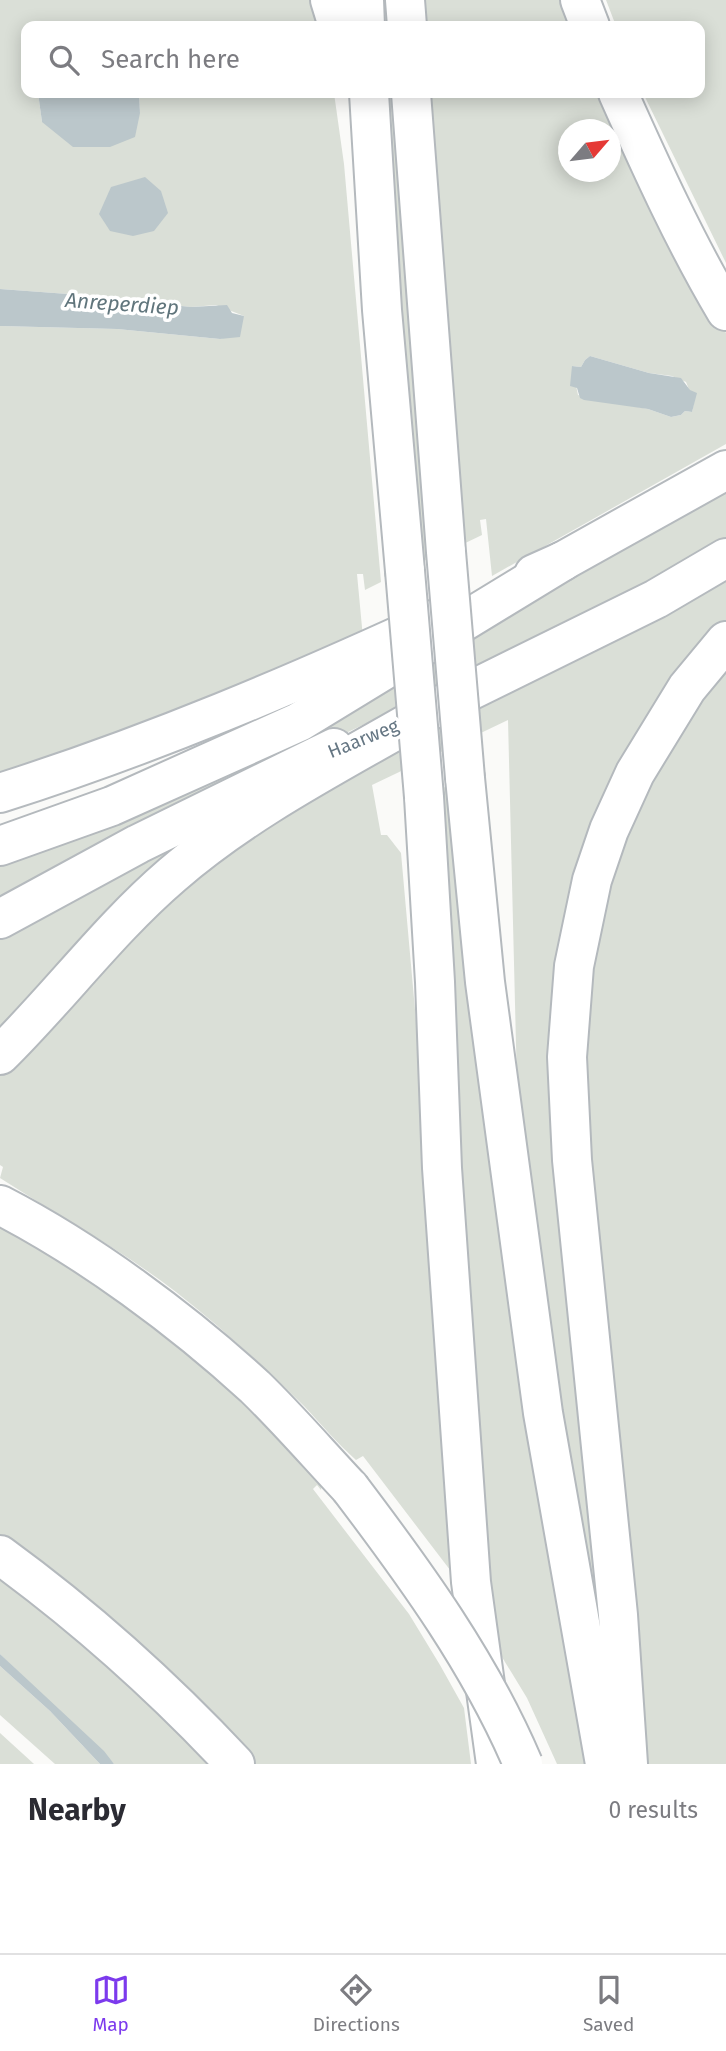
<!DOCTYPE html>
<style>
body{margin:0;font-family:"Fira Sans",sans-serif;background:#f7f7f7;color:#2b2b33}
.compass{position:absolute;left:558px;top:119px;width:63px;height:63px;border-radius:50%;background:#fff;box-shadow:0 4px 18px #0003;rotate:62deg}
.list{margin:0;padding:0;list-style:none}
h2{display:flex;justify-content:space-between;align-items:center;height:91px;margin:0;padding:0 28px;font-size:30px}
h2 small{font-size:23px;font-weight:400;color:#7c7c81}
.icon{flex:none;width:38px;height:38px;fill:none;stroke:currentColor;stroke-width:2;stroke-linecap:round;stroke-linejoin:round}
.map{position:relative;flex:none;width:726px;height:1764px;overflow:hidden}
.search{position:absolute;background:#fff;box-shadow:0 4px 18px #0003;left:21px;right:21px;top:21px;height:77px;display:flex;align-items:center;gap:18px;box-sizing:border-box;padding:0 24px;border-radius:14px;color:#7c7c81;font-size:26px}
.sheet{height:189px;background:#fff}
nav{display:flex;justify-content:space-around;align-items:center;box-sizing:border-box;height:98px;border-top:2px solid #e1e1e2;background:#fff;font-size:19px;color:#7c7c81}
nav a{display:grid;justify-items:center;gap:4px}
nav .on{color:#7c3aed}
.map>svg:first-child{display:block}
.green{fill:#dadfd7;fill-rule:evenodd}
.water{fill:#bbc7cb}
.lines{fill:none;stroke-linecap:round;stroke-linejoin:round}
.primary-casing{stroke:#b5babe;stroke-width:42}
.trunk-casing{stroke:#b4b9bd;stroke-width:42}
.motorway-casing{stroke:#b4b9bd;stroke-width:42}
.primary{stroke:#fff;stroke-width:38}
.trunk{stroke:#fff;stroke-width:38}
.motorway{stroke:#fff;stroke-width:38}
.trunk-bridge-casing{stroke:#b4b9bd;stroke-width:42;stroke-linecap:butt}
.motorway-bridge-casing{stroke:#b4b9bd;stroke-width:42;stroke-linecap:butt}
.trunk-bridge{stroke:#fff;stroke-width:38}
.motorway-bridge{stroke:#fff;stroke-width:38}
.labels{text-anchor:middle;stroke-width:7;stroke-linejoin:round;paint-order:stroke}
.street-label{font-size:19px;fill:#657683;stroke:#fff}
.water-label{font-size:21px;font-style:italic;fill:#60757c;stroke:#fff}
</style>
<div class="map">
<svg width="726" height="1764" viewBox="0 0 726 1764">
<rect width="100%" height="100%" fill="#fafaf8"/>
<g class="green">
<polygon points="0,0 315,0 323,26 26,26 26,93 38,93 42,122 140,113 139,93 334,93 344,164 381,582 365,590 363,574 357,574 363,638 0,779 0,326 117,329 220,339 226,337 244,316 216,305 191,307 68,294 0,289"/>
<polygon points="417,0 569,0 578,26 418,26"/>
<polygon points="606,0 726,0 726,263 643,93 700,93 700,26 616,26"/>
<polygon points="384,93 397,93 430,557 419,565"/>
<path d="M422,93H605L713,313L726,333V444L492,576L486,519L480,520L482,535L457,547ZM568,130H610V172H568ZM590,356L649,373L672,376L686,382L694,402L692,412L685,411L681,415L671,417L648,409L578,395L572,366L581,367L585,360Z"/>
<polygon points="726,488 726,541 499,660 132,835 0,907 0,862"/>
<path d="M726,576V625L659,711L563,978L619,1744L519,1166L508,720L372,785L381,835H387L401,853L433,1211L460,1583L363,1456L356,1460C337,1443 321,1424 304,1406C263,1366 221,1327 176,1292C120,1249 59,1216 0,1178L3,1167L0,1165V1070L75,988L262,818Z"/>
<polygon points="726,658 726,1764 643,1764 581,1130 584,1017 614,856 661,753"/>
<polygon points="456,782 593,1764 557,1764 527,1698 491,1639 486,1600 439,793 444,791 443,788"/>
<polygon points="227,813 0,1040 0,933"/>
<polygon points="0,1220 160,1323 323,1477 321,1490 317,1485 313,1489 409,1614 440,1665 464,1708 471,1764 254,1764 229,1736 0,1539"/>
<path d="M0,1579C75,1635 143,1697 209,1764H114L0,1654Z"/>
<polygon points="0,1666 50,1711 100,1764 55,1764 0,1715"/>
<polygon points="0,1733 34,1764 0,1764"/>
</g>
<g class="water">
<polygon points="38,93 139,93 140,113 135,137 110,147 73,147 42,122"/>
<polygon points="145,177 161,191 168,213 154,231 133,236 110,231 99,214 111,187"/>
<polygon points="0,289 68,294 191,307 227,305 232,313 244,316 240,337 220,339 117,329 0,326"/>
<polygon points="590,356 649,373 681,378 690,390 697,393 692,412 685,411 681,415 671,417 648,409 584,400 580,398 577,388 570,386 572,366 581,367 585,360"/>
<polygon points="0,1654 104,1751 114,1764 100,1764 50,1711 0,1666"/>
</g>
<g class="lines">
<g class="primary-casing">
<g id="primary">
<polyline points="534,574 563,561 726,470"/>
<polyline points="429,711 656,599 726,558"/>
<path d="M0,793C151,745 295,684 438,618"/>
<polyline points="0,919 138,844 334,748"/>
</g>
</g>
<g class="trunk-casing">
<g id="trunk">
<polyline points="330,0 338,26"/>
<polyline points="364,0 365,26"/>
<polyline points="405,0 407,26"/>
<polyline points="580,0 590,26"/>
<polyline points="369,93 382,310 405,571"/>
<polyline points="411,93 446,552"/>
<path d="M618,93C651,167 685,242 726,311"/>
<polyline points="465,778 485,982 543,1413 605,1764"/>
<polyline points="424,797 435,982 442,1168 471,1582 496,1764"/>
<polyline points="628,1764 618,1615 572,1160 567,1057 574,966 592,880 609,830 635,773 687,688 726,641"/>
</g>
</g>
<g class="motorway-casing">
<g id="motorway">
<polyline points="0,846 112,806 299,722 563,561"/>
<path d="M0,1055C59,997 109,929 172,875C248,809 340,763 426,713"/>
<path d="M0,1205C89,1251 182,1320 255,1387C288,1419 318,1454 350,1488"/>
<path d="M0,1555C85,1617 163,1687 235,1764"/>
</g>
</g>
<use href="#primary" class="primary"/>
<use href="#trunk" class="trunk"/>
<use href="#motorway" class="motorway"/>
<g class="trunk-bridge-casing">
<g id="trunk-bridge">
<polyline points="446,552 465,778"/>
<polyline points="405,571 424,797"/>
</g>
</g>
<g class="motorway-bridge-casing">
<path id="motorway-bridge" d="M350,1488C416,1575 480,1663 523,1764"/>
</g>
<use href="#trunk-bridge" class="trunk-bridge"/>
<use href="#motorway-bridge" class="motorway-bridge"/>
</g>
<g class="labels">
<g class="street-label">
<text transform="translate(363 738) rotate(-22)" y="7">Haarweg</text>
</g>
<g class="water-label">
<text transform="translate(122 304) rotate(4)" y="7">Anreperdiep</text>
</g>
</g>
</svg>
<svg class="compass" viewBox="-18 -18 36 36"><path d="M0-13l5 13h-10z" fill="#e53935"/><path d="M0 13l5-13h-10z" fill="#7c7c81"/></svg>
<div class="search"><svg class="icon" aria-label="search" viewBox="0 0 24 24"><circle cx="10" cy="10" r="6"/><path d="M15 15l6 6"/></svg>Search here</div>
</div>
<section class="sheet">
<h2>Nearby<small>0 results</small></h2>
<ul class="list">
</ul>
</section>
<nav>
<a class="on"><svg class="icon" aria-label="map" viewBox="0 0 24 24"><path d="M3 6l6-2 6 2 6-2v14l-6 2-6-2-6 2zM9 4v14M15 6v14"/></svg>Map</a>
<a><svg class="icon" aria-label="directions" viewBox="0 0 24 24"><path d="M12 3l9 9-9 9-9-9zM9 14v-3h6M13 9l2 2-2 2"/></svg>Directions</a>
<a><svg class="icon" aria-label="saved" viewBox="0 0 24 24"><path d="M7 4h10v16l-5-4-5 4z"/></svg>Saved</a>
</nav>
